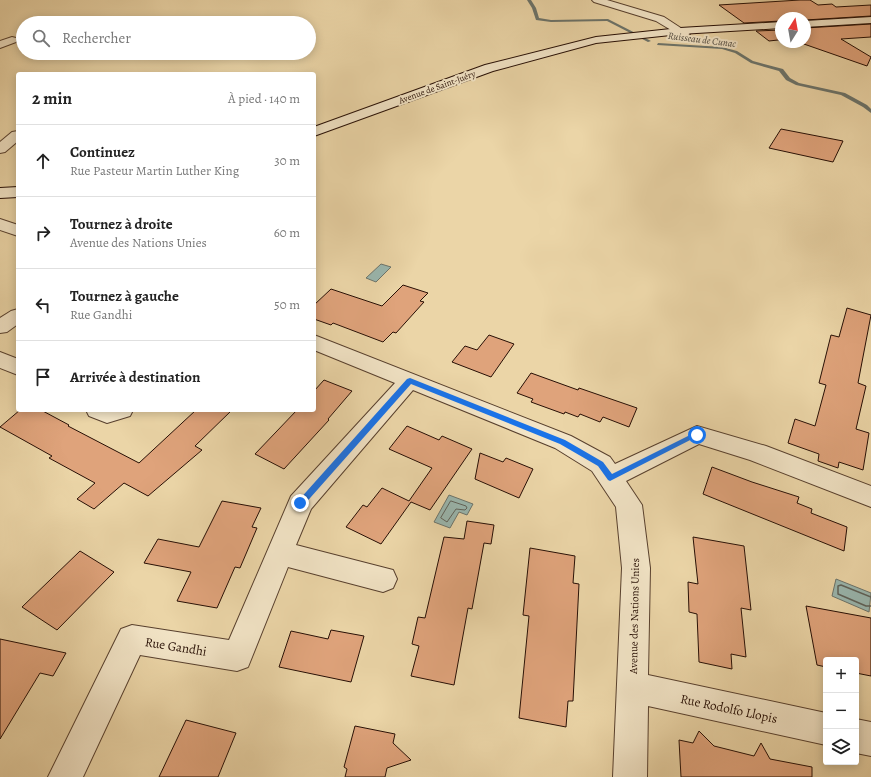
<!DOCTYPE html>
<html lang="fr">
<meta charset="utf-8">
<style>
body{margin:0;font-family:Alegreya,serif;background:#f2f2f2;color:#222}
.controls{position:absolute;right:12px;bottom:12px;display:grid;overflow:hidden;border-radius:4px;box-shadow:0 2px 10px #0003}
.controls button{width:36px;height:36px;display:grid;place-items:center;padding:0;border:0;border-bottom:1px solid #e0e0e0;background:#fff;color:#222;font:20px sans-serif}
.compass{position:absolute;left:775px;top:12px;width:36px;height:36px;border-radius:50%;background:#fff;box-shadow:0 2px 10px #0003;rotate:11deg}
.stop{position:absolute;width:12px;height:12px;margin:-9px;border:3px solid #1a73e8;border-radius:50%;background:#fff}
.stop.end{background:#1a73e8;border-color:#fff;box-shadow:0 1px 4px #0008}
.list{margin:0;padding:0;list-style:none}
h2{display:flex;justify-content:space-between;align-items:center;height:52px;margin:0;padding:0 16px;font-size:17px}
h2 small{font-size:13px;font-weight:400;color:#767676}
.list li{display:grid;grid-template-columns:26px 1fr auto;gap:12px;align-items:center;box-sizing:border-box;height:72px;padding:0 16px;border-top:1px solid #e0e0e0}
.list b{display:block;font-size:15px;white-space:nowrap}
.list p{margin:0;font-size:13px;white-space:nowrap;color:#767676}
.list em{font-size:13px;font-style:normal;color:#767676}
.icon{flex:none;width:22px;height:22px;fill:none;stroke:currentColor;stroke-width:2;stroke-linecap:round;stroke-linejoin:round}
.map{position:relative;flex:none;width:871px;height:777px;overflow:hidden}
.search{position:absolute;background:#fff;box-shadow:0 2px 10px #0003;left:16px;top:16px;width:300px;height:44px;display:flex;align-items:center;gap:10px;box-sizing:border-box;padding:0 14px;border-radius:22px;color:#767676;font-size:15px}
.panel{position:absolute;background:#fff;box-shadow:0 2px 10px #0003;left:16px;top:72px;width:300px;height:340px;border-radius:4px}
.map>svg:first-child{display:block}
.water{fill:#9ab7af;stroke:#6c746b}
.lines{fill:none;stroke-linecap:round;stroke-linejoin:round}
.shore-far1{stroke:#60635a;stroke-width:1}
.shore{stroke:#60635a;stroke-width:1.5}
.stream{fill:#6c746b;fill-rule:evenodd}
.building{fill:#dfa37b;stroke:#270f05}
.street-casing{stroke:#58402e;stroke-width:2}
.secondary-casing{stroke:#270f05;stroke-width:2}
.street{fill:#f2e4c6;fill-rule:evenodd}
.secondary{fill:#f2e4c6;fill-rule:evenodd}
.route{fill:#1a73e8}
.labels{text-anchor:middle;stroke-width:4;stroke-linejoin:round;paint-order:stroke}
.far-street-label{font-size:9px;fill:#270f05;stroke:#f2e4c6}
.far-water-label{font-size:10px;font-style:italic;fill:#4f4a40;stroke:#f2e4c6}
.street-label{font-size:11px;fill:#270f05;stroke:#f2e4c6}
.near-street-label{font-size:13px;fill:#270f05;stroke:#f2e4c6}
</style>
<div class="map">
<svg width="871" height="777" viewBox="0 0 871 777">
<rect width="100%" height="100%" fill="#ebd5a7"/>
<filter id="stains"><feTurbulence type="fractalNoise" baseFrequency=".005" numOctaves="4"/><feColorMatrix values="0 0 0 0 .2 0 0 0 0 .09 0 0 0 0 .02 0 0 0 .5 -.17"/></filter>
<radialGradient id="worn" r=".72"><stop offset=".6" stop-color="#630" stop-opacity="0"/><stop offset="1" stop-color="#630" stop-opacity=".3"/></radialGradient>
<g class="water">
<polygon points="381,264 391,267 376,282 366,278"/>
<polygon points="449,495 473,504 467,515 459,512 450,528 434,522"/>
<polygon points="836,579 871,593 869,612 832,596"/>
</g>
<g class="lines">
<polygon class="shore-far1" points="451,501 466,506 467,508 465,510 456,509 447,522 441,518"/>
<polyline class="shore" points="871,597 841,585 838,586 838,594 866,606 871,606"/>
<g class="stream">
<polygon points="527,0 531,0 536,8 539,18 551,20 608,19 651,41 648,42 607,21 551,22 536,20 532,8"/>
<polygon points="658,43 722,47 737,51 753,61 783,69 790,78 799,83 845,93 867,105 871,109 871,113 863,107 841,95 796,85 786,80 779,71 751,63 735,53 722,49 657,45"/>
</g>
</g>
<g class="building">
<polygon points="800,0 810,0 818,5 832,4 836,7 871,5 871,16 805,20 805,18 781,18 781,21 744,23 719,5"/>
<polygon points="871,24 871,37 841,39 871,57 867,66 801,43 783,44 778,40 769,41 756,31 781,30 781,42 805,42 805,28"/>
<polygon points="781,129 843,141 833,162 769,148"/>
<polygon points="403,285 428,293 420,301 424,302 396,333 393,332 383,342 333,323 331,325 314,319 314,305 331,289 382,306"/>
<polygon points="847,308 871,315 858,383 866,386 856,429 869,433 863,470 839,462 838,468 818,461 819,454 788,443 795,419 815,426 826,385 819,383 831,335 839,337"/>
<polygon points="489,335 514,344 491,377 452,362 465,346 477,350"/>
<polygon points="531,373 578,390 579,388 637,408 629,427 603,417 600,422 580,414 578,417 565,412 564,414 531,402 533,399 517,393"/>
<polygon points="324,380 352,391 328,419 329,420 284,469 255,454 297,410 314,410 314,391"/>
<polygon points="20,410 41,410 69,425 68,426 139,463 196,410 232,410 195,446 202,450 148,496 124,483 94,509 77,499 95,483 49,458 52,456 0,427"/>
<polygon points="407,426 439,440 442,436 472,449 430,510 411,502 381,544 346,527 363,505 367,507 382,488 409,501 432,468 389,449"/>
<polygon points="480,453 503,462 506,458 533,469 519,498 475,479"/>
<polygon points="712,467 752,482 799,497 797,503 812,509 811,513 847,527 844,551 703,494"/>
<polygon points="222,501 261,508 252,527 257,528 240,568 235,567 217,608 177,601 191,572 144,563 158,539 199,547"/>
<polygon points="467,521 494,525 491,544 484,543 472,609 468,608 454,685 411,676 419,646 412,644 418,617 425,618 444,537 464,539"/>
<polygon points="693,537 744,546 751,610 741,608 746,657 731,654 732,669 699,662 697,614 689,612 688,582 698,584"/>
<polygon points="530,548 575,556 573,583 579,584 573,701 568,701 566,727 519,718 529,616 523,615"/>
<polygon points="80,551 114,572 57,630 22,607"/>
<polygon points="806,606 871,618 871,676 856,673 856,660 826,660 826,667 817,665"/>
<polygon points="331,630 364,636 351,682 279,667 291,631 328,639"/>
<polygon points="0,639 66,653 53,676 40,673 0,739"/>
<polygon points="186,720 236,733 218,777 159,777"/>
<polygon points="355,726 395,734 393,743 411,760 387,768 385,777 345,777 347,769 344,767"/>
<polygon points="699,731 714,746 754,756 761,743 770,759 812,767 812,777 681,777 679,740 693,743"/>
</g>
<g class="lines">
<g class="street-casing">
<g id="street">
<polygon points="592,0 607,0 664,17 690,34 685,37 681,36 656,21 594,2"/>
<polygon points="12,37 16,38 17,40 16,42 0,48 0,41"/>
<polygon points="18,131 18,141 5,152 0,153 0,142 12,132"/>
<polygon points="0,219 18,225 18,236 0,230"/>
<polygon points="18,309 18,324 7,332 0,333 0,318 11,311"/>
<polygon points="314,335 571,436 610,457 615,464 697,426 766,446 871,486 871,507 750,460 699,444 626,481 642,505 650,568 648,675 826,713 826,745 648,706 647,777 613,777 622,568 616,507 592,471 555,448 413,390 311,509 296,545 393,570 397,579 393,588 383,592 288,567 248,667 237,671 140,655 83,777 48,777 121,629 132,625 229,640 291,496 395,383 314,350"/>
<polygon points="0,352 18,359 18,375 0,368"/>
<polygon points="86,410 133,410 130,416 107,423 89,416"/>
<polygon points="856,719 871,722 871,756 856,753"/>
</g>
</g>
<g class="secondary-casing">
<g id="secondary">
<polygon points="871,17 871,23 805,27 805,21"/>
<polygon points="781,22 781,28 680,34 596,43 493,71 314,136 314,127 485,65 596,37 680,28"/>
<polygon points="18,187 18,197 0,198 0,188"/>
</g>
</g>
<use href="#street" class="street"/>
<use href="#secondary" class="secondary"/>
</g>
<polygon class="route" points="410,378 565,440 603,462 612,474 694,433 697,433 700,435 610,481 608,480 598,466 560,444 411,384 303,506 298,506 298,501 407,379"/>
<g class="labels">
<g class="far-street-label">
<text transform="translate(437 87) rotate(-20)" y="3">Avenue de Saint-Juéry</text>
</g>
<g class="far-water-label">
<text transform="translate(702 39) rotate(7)" y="4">Ruisseau de Cunac</text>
</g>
<g class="street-label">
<text transform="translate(634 616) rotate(-89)" y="4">Avenue des Nations Unies</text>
</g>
<g class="near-street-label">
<text transform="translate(176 646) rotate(9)" y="5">Rue Gandhi</text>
<text transform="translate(729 708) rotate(12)" y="5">Rue Rodolfo Llopis</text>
</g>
</g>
<rect width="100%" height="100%" filter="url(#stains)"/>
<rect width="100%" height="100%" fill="url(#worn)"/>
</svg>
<div class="controls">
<button>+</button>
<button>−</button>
<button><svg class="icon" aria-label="layers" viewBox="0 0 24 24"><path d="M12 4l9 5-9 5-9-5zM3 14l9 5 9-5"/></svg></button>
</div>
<svg class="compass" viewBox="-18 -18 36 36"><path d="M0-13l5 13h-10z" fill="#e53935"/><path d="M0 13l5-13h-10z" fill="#767676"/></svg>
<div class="stop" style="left:697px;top:435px"></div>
<div class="stop end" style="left:300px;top:503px"></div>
<div class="search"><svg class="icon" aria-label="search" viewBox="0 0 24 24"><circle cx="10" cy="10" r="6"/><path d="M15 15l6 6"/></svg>Rechercher</div>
<section class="panel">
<h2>2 min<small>À pied · 140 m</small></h2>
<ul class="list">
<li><svg class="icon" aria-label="ahead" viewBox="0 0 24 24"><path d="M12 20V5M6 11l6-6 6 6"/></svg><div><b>Continuez</b><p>Rue Pasteur Martin Luther King</p></div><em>30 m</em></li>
<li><svg class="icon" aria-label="right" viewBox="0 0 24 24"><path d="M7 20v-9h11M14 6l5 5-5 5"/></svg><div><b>Tournez à droite</b><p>Avenue des Nations Unies</p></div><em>60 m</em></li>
<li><svg class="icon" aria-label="left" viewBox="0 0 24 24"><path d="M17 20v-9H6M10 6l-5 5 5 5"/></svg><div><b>Tournez à gauche</b><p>Rue Gandhi</p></div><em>50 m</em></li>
<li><svg class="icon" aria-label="arrive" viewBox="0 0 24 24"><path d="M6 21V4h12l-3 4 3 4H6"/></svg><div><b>Arrivée à destination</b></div></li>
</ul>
</section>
</div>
